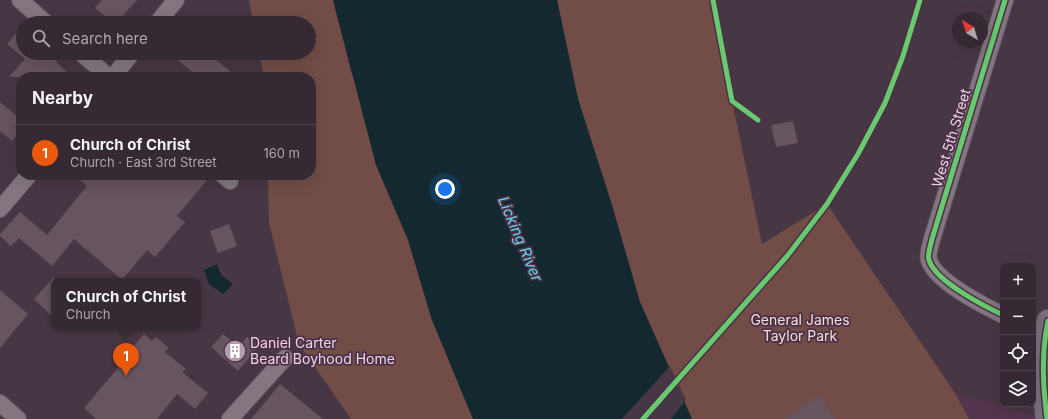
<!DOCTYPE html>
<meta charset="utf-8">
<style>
body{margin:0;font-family:Inter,sans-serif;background:#3d313b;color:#f1f3f6}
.controls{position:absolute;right:12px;bottom:12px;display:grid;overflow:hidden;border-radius:8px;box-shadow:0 4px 16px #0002}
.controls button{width:36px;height:36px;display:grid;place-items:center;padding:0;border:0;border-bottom:1px solid #4f454e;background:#352933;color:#f1f3f6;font:20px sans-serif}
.compass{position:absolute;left:952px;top:12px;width:36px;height:36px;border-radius:50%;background:#352933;box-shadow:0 4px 16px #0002;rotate:322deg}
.you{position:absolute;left:445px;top:189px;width:14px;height:14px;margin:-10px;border:3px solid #fff;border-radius:50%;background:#1a73e8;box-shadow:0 0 0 6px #1a73e833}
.badge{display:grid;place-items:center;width:26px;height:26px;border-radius:50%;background:#ea580c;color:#fff;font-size:13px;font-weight:700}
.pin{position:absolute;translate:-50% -33px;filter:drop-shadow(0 1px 2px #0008)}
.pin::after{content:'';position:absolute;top:21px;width:14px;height:12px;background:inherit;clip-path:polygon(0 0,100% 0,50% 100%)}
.popup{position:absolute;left:51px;top:278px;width:150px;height:52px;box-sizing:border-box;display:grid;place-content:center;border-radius:8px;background:#352933;filter:drop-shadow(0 1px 3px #0005);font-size:13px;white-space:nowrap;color:#aaa6ac}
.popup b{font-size:15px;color:#f1f3f6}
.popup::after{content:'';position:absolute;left:50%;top:100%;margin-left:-8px;border:8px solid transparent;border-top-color:#352933}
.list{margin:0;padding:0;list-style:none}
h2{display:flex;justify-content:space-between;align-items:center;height:52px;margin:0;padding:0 16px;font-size:17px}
h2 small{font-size:13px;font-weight:400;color:#aaa6ac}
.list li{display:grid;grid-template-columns:26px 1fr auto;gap:12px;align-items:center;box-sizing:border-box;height:56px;padding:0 16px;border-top:1px solid #4f454e}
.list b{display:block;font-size:15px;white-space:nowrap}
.list p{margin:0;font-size:13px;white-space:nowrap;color:#aaa6ac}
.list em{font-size:13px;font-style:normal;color:#aaa6ac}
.icon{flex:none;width:22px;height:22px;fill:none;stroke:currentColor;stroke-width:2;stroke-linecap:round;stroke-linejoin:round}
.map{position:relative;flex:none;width:1048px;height:419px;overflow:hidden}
.search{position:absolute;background:#352933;box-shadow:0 4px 16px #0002;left:16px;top:16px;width:300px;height:44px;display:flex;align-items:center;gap:10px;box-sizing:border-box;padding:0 14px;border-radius:22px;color:#aaa6ac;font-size:15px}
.panel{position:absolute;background:#352933;box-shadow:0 4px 16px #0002;left:16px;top:72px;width:300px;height:108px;border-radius:16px}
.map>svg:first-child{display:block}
.built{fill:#55344e}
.green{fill:#724d47}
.water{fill:#13282f}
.pier{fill:#473744}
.building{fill:#66545e}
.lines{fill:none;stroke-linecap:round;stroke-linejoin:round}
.minor-casing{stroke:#655762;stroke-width:18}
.primary-casing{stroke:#655762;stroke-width:24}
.minor{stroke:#837680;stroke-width:16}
.primary{stroke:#7a6e7b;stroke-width:22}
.cycleway-casing{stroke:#4e3047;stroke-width:8}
.cycleway{stroke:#67ca6e;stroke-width:5}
.labels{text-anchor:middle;stroke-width:3.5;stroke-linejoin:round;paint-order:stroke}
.street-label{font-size:14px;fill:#e9d6e4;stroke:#4e3047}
.park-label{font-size:14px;fill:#f3e0db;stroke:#4e3047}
.poi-label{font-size:14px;fill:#e9d6e4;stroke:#4e3047;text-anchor:start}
.water-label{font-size:15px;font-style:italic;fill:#63d7f2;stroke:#4e3047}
</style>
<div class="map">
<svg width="1048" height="419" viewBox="0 0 1048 419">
<rect width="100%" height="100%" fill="#473744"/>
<polygon class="built" points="956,393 1047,419 969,419"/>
<g class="green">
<polygon points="249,0 333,0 351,71 408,240 432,320 473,419 351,419 299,344 269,223 268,175 311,175 311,77 264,77 259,53 309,53 309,23 253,23"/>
<polygon points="557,0 713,0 732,101 762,244 827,204 955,393 969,419 692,419 640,302 611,202 578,99"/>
</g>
<g class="water">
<polygon points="333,0 557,0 578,99 611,202 640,302 692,419 473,419 432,320 408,240 376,165"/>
<polygon points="217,264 221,275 233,284 223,294 209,284 204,270"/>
</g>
<polygon class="pier" points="670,366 686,400 671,419 622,419"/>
<g class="building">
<polygon points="102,0 137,0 116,23 113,23 95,8"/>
<polygon points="23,25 23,53 52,53 56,57 57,63 72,77 9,77 25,59 7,44"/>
<polygon points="170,53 208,53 237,77 198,77"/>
<polygon points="0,102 21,119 15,126 20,131 12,141 0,131"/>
<polygon points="793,121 798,143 776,147 771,125"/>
<polygon points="74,175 211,175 177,216 185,222 155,257 147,250 122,280 74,239 52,266 19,238 11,246 0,236 0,234 20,212 47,235 87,186"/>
<polygon points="229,224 237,246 218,253 210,231"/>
<polygon points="54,277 54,318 34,299"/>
<polygon points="0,290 28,314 0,348"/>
<polygon points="144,334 152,341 156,337 169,348 165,352 186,369 182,372 208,393 195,409 177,394 157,419 96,419 84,408 128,356 126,355"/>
<polygon points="223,334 239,347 247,337 259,346 238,371 211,347"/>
<polygon points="280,384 323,419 251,419"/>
<polygon points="819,395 835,419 784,419"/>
</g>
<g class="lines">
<g class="minor-casing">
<g id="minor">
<polyline points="20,0 46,23"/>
<polyline points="157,23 176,0"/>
<polyline points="81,53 109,77"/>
<polyline points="113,77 132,53"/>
<polyline points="223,175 230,181"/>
<polyline points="0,209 29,175"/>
<path d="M1003,315C984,306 935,281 929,260C927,253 931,245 932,239L1005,0"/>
<polyline points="0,403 18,419"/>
<polyline points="230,419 285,358"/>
</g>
</g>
<g class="primary-casing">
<path id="primary" d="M1047,419C1043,386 1041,354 1048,321"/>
</g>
<use href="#minor" class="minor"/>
<use href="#primary" class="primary"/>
<g class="cycleway-casing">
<g id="cycleway">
<polyline points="713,0 732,101 758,120"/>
<path d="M1003,315C984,306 935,281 929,260C927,253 931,245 932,239L1005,0"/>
<polyline points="643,419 788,255 827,204 858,154 885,103 903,56 920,0"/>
<path d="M1047,419C1043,386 1041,354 1048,321"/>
</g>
</g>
<use href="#cycleway" class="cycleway"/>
</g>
<defs>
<g id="building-disc" transform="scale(1.15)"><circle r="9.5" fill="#b09eac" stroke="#4e3047"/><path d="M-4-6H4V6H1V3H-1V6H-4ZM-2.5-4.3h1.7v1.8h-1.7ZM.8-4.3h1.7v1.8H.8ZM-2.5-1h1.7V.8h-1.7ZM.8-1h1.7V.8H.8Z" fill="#fff"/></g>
</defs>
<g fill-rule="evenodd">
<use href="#building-disc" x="235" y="351"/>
</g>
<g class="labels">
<g class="street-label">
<text transform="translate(951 138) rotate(-73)" y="5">West 5th Street</text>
</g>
<g class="park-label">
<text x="800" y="325">General James<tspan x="800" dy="16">Taylor Park</tspan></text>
</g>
<g class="poi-label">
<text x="250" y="348">Daniel Carter<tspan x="250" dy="16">Beard Boyhood Home</tspan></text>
</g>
<g class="water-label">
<text transform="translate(520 239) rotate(67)" y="5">Licking River</text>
</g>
</g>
</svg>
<div class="controls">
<button>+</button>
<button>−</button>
<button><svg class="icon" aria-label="locate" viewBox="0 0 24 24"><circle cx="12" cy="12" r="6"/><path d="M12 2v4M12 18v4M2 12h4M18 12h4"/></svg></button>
<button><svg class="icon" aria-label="layers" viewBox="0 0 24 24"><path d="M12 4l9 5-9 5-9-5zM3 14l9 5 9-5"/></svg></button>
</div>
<svg class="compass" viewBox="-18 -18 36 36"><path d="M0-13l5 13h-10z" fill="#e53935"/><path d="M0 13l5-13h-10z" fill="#aaa6ac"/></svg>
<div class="you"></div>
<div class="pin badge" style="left:126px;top:376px">1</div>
<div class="popup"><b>Church of Christ</b>Church</div>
<div class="search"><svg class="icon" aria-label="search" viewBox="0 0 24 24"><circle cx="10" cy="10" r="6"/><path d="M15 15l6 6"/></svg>Search here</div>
<section class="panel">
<h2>Nearby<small></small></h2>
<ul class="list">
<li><span class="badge">1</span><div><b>Church of Christ</b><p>Church · East 3rd Street</p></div><em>160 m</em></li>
</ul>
</section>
</div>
